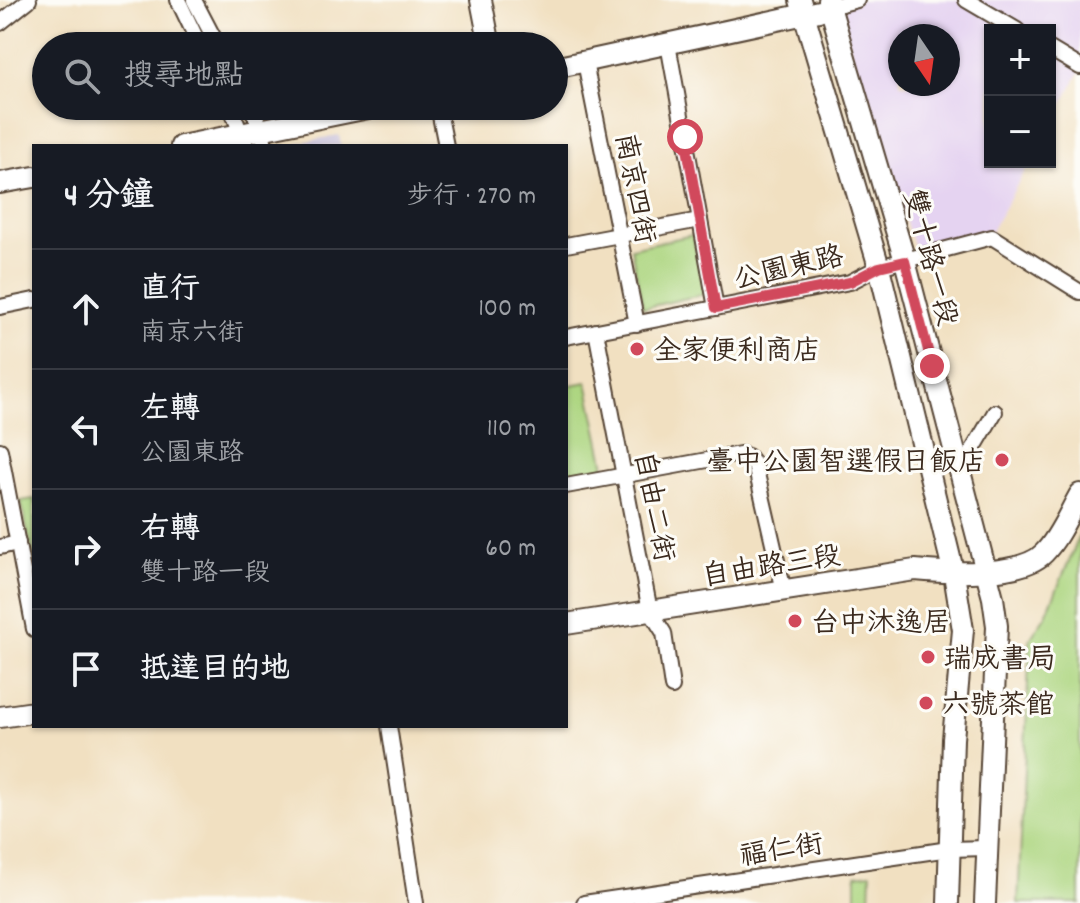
<!DOCTYPE html>
<html lang="zh-TW">
<meta charset="utf-8">
<style>
body{margin:0;font-family:Dekko,"LXGW WenKai TC",sans-serif;background:#20242c;color:#f1f3f6}
.controls{position:absolute;right:24px;top:24px;display:grid;overflow:hidden;border-radius:0px;box-shadow:0 2px 6px #0004}
.controls button{width:72px;height:72px;display:grid;place-items:center;padding:0;border:0;border-bottom:2px solid #363941;background:#171b24;color:#f1f3f6;font:40px sans-serif}
.compass{position:absolute;left:888px;top:24px;width:72px;height:72px;border-radius:50%;background:#171b24;box-shadow:0 2px 6px #0004;rotate:167deg}
.stop{position:absolute;width:24px;height:24px;margin:-18px;border:6px solid #d1495b;border-radius:50%;background:#fff}
.stop.end{background:#d1495b;border-color:#fff;box-shadow:0 2px 8px #0008}
.list{margin:0;padding:0;list-style:none}
h2{display:flex;justify-content:space-between;align-items:center;height:104px;margin:0;padding:0 32px;font-size:34px}
h2 small{font-size:26px;font-weight:400;color:#9ea1a6}
.list li{display:grid;grid-template-columns:52px 1fr auto;gap:24px;align-items:center;box-sizing:border-box;height:120px;padding:0 32px;border-top:2px solid #363941}
.list b{display:block;font-size:30px;white-space:nowrap}
.list p{margin:0;font-size:26px;white-space:nowrap;color:#9ea1a6}
.list em{font-size:26px;font-style:normal;color:#9ea1a6}
.icon{flex:none;width:44px;height:44px;fill:none;stroke:currentColor;stroke-width:2;stroke-linecap:round;stroke-linejoin:round}
.map{position:relative;flex:none;width:1080px;height:903px;overflow:hidden}
.search{position:absolute;background:#171b24;box-shadow:0 2px 6px #0004;left:32px;top:32px;width:536px;height:88px;display:flex;align-items:center;gap:20px;box-sizing:border-box;padding:0 28px;border-radius:44px;color:#9ea1a6;font-size:30px}
.panel{position:absolute;background:#171b24;box-shadow:0 2px 6px #0004;left:32px;top:144px;width:536px;height:584px;border-radius:0px}
.map>svg:first-child{display:block}
.built{fill:#e5d3f1;fill-rule:evenodd}
.industrial{fill:#c7c0d9}
.green{fill:#add681;stroke:#748050;stroke-width:2}
.lines{fill:none;stroke-linecap:round;stroke-linejoin:round}
.street-casing{stroke:#564536;stroke-width:18}
.secondary-casing{stroke:#564536;stroke-width:24}
.street{stroke:#fff;stroke-width:14}
.secondary{stroke:#fff;stroke-width:20}
.route{stroke:#d1495b;stroke-width:10}
.poi-dot{fill:#d1495b;stroke:#fdfcf7;stroke-width:3}
.labels{text-anchor:middle;stroke-width:6;stroke-linejoin:round;paint-order:stroke}
.street-label{font-size:28px;fill:#3b2a1e;stroke:#fdfcf7}
.poi-label{font-size:28px;fill:#3b2a1e;stroke:#fdfcf7;text-anchor:start}
</style>
<div class="map">
<svg width="1080" height="903" viewBox="0 0 1080 903">
<rect width="100%" height="100%" fill="#fdfcf7"/>
<filter id="ink" filterUnits="userSpaceOnUse"><feTurbulence type="fractalNoise" baseFrequency=".0125" numOctaves="2"/><feDisplacementMap in="SourceGraphic" scale="16" xChannelSelector="R" yChannelSelector="G"/><feConvolveMatrix kernelMatrix="1 2 1 2 8 2 1 2 1" color-interpolation-filters="sRGB"/></filter>
<filter id="wash" filterUnits="userSpaceOnUse"><feTurbulence type="fractalNoise" baseFrequency=".006" numOctaves="4" result="noise"/><feDisplacementMap in="SourceGraphic" scale="32" xChannelSelector="R" yChannelSelector="G"/><feGaussianBlur stdDeviation="1.8" result="paint"/><feColorMatrix in="noise" values="0 0 0 0 0 0 0 0 0 0 0 0 0 0 0 0 0 1.4 0 .05"/><feComposite in="paint" operator="in"/></filter>
<g filter="url(#wash)">
<rect width="100%" height="100%" fill="#f1e0c1"/>
<path class="built" d="M835,0H1080V72L1050,126V30H990V162H1030L990,233L916,254ZM900,36H948V84H900Z"/>
<polygon class="industrial" points="339,135 341,146 296,146 298,143"/>
<g class="green">
<polygon points="693,235 705,294 643,308 631,248"/>
<polygon points="587,382 605,467 566,475 566,386"/>
<polygon points="34,499 34,562 21,501"/>
<polygon points="1080,535 1080,903 1018,903 1030,639 1046,615"/>
<polygon points="871,873 870,903 856,903 856,875"/>
</g>
</g>
<g filter="url(#ink)">
<g class="lines">
<g class="street-casing">
<g id="street">
<polyline points="178,0 200,46"/>
<polyline points="194,0 218,46"/>
<polyline points="966,0 1017,30"/>
<polyline points="830,7 857,0"/>
<polyline points="0,23 29,0"/>
<polyline points="668,44 716,308"/>
<polyline points="1050,49 1080,67"/>
<polyline points="585,62 637,324"/>
<polyline points="230,106 246,146"/>
<polyline points="250,106 262,129 265,146"/>
<polyline points="438,106 446,146"/>
<polyline points="566,245 700,220"/>
<polyline points="0,307 34,300"/>
<polyline points="596,331 650,611 664,633 672,687"/>
<polyline points="566,337 850,282 879,267 992,237 1080,292"/>
<polyline points="0,450 34,629"/>
<polyline points="959,473 995,412"/>
<polyline points="566,486 740,454 748,456 755,465 784,591"/>
<polyline points="0,547 18,543"/>
<polyline points="389,726 416,903"/>
<polyline points="584,903 949,849 987,848"/>
</g>
</g>
<g class="secondary-casing">
<g id="secondary">
<polyline points="481,0 490,46"/>
<polyline points="800,0 879,267 954,574 963,630 953,739 948,903"/>
<polyline points="828,0 905,261 993,598 997,626 985,903"/>
<polyline points="554,68 819,11"/>
<polyline points="181,146 378,106"/>
<polyline points="0,183 34,177"/>
<path d="M566,624L915,570C946,573 1021,577 1044,553C1059,538 1069,513 1080,494"/>
<polyline points="0,717 34,712"/>
</g>
</g>
<use href="#street" class="street"/>
<use href="#secondary" class="secondary"/>
</g>
</g>
<g class="lines" filter="url(#ink)">
<polyline class="route" points="685,137 716,308 850,282 879,267 905,261 932,366"/>
</g>
<g class="poi-dot">
<circle cx="637" cy="349" r="8"/>
<circle cx="1002" cy="460" r="8"/>
<circle cx="795" cy="621" r="8"/>
<circle cx="928" cy="657" r="8"/>
<circle cx="926" cy="703" r="8"/>
</g>
<g class="labels">
<g class="street-label">
<text transform="translate(637 188) rotate(79)" y="10">南京四街</text>
<text transform="translate(932 257) rotate(75)" y="10">雙十路一段</text>
<text transform="translate(788 266) rotate(-13)" y="10">公園東路</text>
<text transform="translate(656 506) rotate(79)" y="10">自由二街</text>
<text transform="translate(771 564) rotate(-9)" y="10">自由路三段</text>
<text transform="translate(781 848) rotate(-9)" y="10">福仁街</text>
</g>
<g class="poi-label">
<text x="653" y="359">全家便利商店</text>
<text x="986" y="470" text-anchor="end">臺中公園智選假日飯店</text>
<text x="811" y="631">台中沐逸居</text>
<text x="944" y="667">瑞成書局</text>
<text x="942" y="713">六號茶館</text>
</g>
</g>
</svg>
<div class="controls">
<button>+</button>
<button>−</button>
</div>
<svg class="compass" viewBox="-18 -18 36 36"><path d="M0-13l5 13h-10z" fill="#e53935"/><path d="M0 13l5-13h-10z" fill="#9ea1a6"/></svg>
<div class="stop" style="left:685px;top:137px"></div>
<div class="stop end" style="left:932px;top:366px"></div>
<div class="search"><svg class="icon" aria-label="search" viewBox="0 0 24 24"><circle cx="10" cy="10" r="6"/><path d="M15 15l6 6"/></svg>搜尋地點</div>
<section class="panel">
<h2>4 分鐘<small>步行 · 270 m</small></h2>
<ul class="list">
<li><svg class="icon" aria-label="ahead" viewBox="0 0 24 24"><path d="M12 20V5M6 11l6-6 6 6"/></svg><div><b>直行</b><p>南京六街</p></div><em>100 m</em></li>
<li><svg class="icon" aria-label="left" viewBox="0 0 24 24"><path d="M17 20v-9H6M10 6l-5 5 5 5"/></svg><div><b>左轉</b><p>公園東路</p></div><em>110 m</em></li>
<li><svg class="icon" aria-label="right" viewBox="0 0 24 24"><path d="M7 20v-9h11M14 6l5 5-5 5"/></svg><div><b>右轉</b><p>雙十路一段</p></div><em>60 m</em></li>
<li><svg class="icon" aria-label="arrive" viewBox="0 0 24 24"><path d="M6 21V4h12l-3 4 3 4H6"/></svg><div><b>抵達目的地</b></div></li>
</ul>
</section>
</div>
